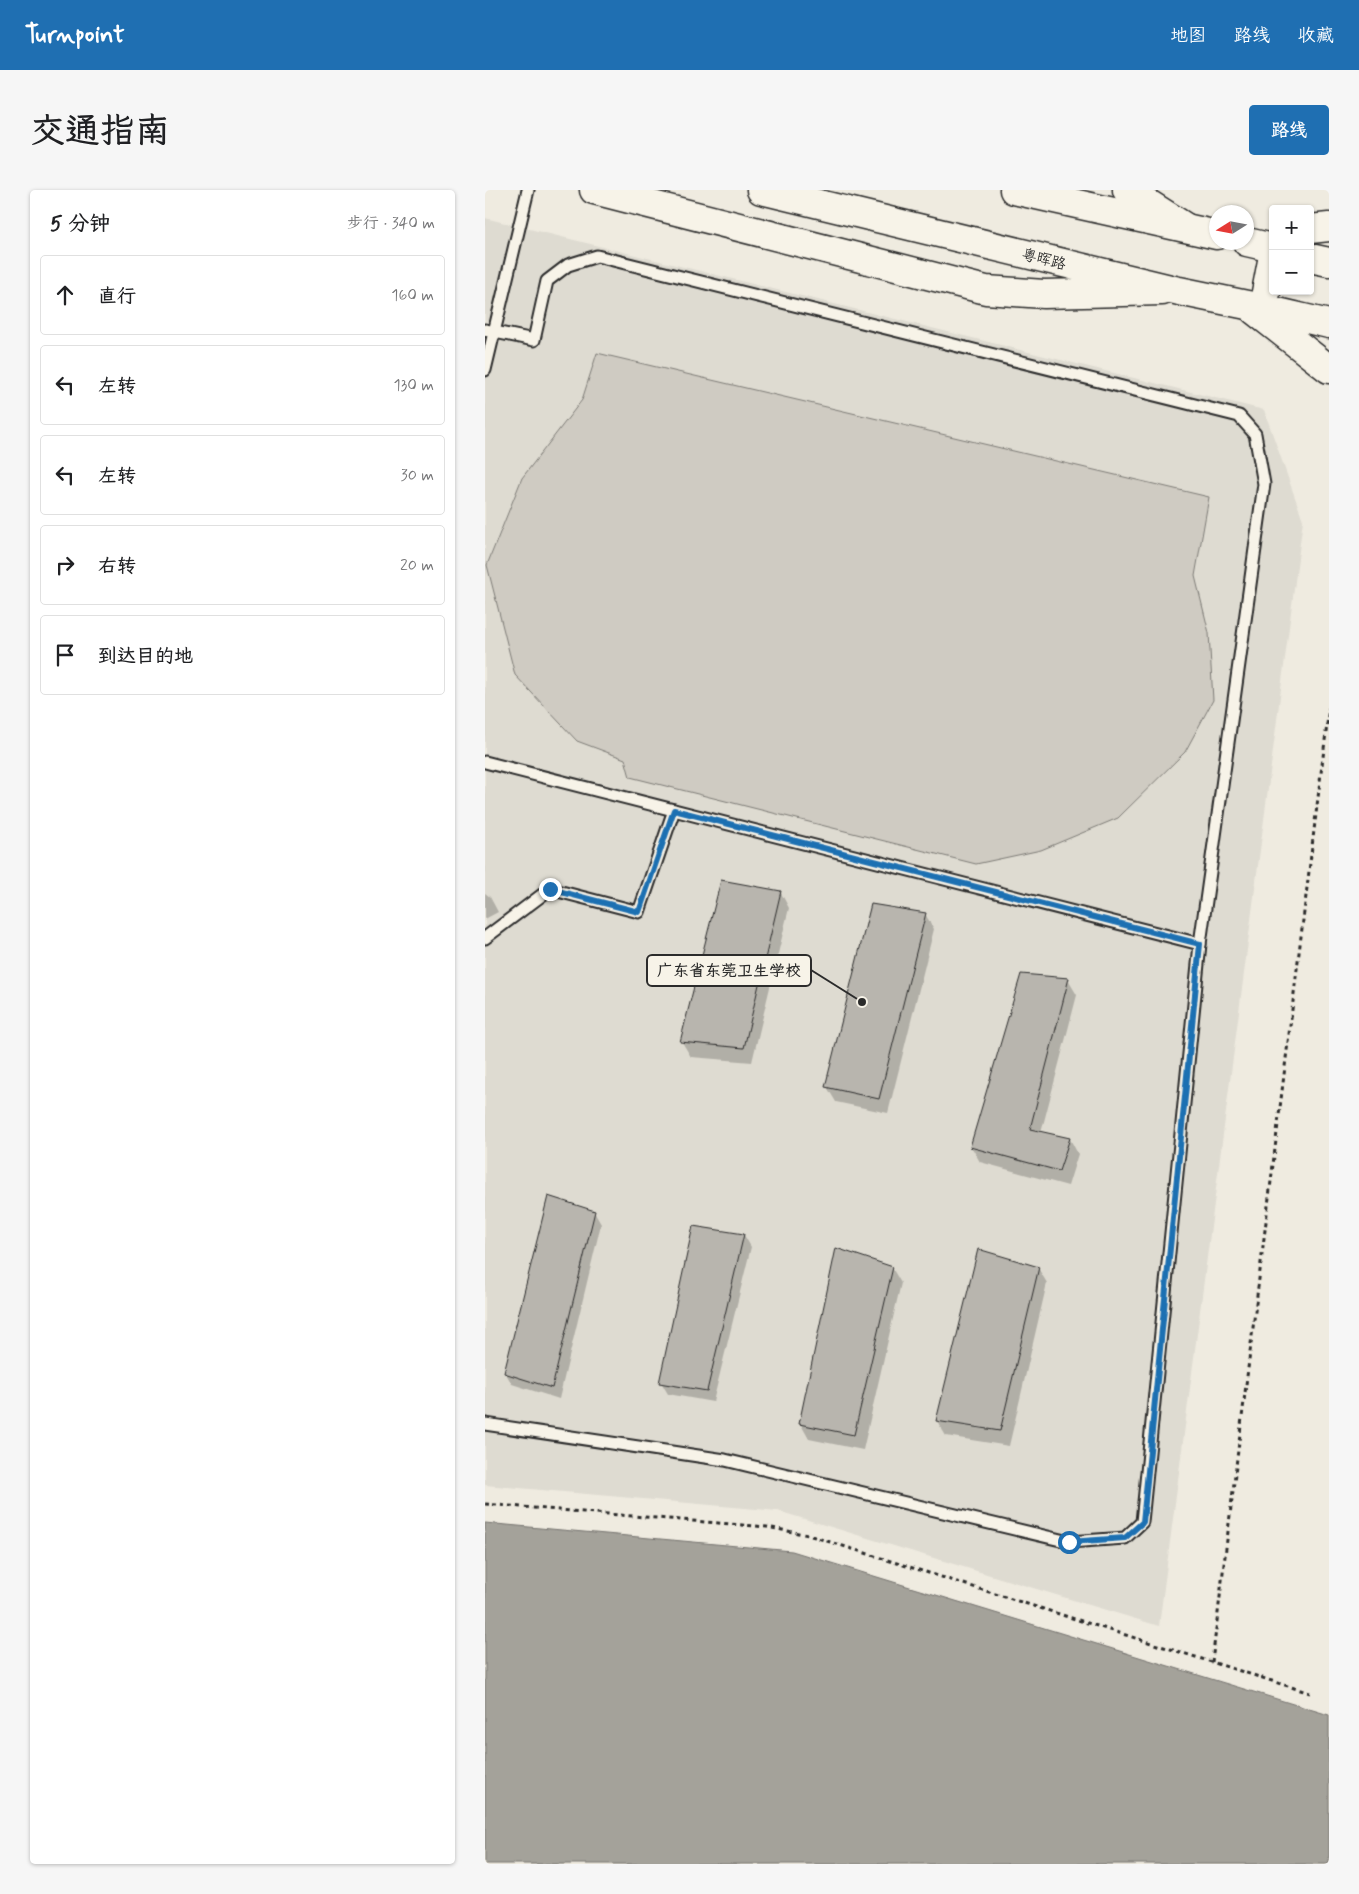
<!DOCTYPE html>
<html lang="zh">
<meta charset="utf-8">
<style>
body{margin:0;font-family:Mynerve,"LXGW WenKai TC",sans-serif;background:#f6f6f6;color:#202124}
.controls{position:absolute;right:15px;top:15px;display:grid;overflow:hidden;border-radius:5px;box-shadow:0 1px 4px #0004}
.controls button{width:45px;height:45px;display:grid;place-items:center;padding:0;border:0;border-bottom:1px solid #e0e0e0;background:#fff;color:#202124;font:25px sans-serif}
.compass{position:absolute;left:724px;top:15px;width:45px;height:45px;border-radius:50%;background:#fff;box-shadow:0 1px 4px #0004;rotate:259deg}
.stop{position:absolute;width:15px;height:15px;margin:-11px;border:4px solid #1f6fb2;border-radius:50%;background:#fff}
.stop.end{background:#1f6fb2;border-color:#fff;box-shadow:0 1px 5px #0008}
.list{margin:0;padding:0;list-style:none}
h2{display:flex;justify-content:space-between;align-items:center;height:65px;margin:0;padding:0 20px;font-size:21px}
h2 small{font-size:16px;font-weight:400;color:#757577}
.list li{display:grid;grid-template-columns:32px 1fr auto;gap:15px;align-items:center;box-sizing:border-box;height:80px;margin:0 10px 10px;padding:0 10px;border:1px solid #e0e0e0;border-radius:5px}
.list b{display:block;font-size:19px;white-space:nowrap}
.list em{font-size:16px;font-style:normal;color:#757577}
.icon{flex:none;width:28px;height:28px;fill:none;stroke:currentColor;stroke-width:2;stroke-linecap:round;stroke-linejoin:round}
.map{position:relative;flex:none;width:844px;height:1674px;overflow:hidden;border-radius:5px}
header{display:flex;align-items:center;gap:30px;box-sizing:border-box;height:70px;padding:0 25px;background:#1f6fb2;color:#fff}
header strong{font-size:24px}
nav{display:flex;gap:28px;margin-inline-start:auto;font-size:18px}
.intro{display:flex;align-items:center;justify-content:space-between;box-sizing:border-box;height:120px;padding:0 30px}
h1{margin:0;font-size:35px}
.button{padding:12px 22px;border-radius:5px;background:#1f6fb2;color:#fff;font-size:18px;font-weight:700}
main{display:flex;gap:30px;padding:0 30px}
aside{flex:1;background:#fff;border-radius:5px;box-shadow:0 1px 4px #0004}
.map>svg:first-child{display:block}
.built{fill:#dedbd1}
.green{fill:#cfcbc2;stroke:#7d7b76}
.water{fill:#a4a29a;stroke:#74726e}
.shadow{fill:#0003}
.building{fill:#b8b5ae;stroke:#2b2b2b}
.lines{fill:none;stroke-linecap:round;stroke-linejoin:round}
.service-casing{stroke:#2b2b2b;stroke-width:15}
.secondary-casing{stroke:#2b2b2b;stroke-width:31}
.primary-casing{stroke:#2b2b2b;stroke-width:31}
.path{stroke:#2b2b2b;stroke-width:3;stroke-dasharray:4 4;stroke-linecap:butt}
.service{stroke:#f7f3e8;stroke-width:11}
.secondary{stroke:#f7f3e8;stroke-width:28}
.primary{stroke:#f7f3e8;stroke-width:28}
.route{stroke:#1f6fb2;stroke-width:6}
.labels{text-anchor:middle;stroke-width:5;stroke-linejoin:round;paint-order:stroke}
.street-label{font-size:15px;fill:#2b2b2b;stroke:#f7f3e8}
.leader{fill:none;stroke:#2b2b2b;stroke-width:2}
.callout-dot{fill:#2b2b2b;stroke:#f7f3e8;stroke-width:2}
.callout{fill:#f7f3e8;stroke:#2b2b2b;stroke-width:2}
.callout-label{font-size:16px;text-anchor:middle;font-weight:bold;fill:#2b2b2b}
</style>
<header>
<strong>Turnpoint</strong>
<nav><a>地图</a><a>路线</a><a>收藏</a></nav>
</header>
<div class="intro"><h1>交通指南</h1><a class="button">路线</a></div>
<main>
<aside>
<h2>5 分钟<small>步行 · 340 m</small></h2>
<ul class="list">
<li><svg class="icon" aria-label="ahead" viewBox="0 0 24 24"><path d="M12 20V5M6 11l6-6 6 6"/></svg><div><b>直行</b></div><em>160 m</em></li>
<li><svg class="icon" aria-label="left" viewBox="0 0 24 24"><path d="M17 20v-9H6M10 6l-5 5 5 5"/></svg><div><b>左转</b></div><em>130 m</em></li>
<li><svg class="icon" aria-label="left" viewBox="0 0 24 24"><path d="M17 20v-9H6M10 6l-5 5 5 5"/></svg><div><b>左转</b></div><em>30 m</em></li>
<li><svg class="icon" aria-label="right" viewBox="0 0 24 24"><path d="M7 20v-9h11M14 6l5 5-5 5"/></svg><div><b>右转</b></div><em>20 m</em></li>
<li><svg class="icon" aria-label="arrive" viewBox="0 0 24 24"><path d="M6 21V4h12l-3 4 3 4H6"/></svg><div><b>到达目的地</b></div></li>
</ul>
</aside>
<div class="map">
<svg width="844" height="1674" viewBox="0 0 844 1674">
<rect width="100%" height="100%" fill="#efebe0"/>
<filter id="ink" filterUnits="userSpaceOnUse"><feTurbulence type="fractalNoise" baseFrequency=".02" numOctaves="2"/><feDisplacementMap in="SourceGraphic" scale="10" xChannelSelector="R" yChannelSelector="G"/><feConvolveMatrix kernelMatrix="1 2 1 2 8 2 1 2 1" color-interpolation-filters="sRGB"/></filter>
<g filter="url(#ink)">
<polygon class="built" points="0,28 779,220 818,330 674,1436 293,1321 0,1295"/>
<polygon class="green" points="112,163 724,307 710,386 724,443 728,510 700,562 633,628 556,660 491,674 145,587 140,569 92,551 30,485 2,375 37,288 97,210"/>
<polygon class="water" points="0,1333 307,1361 844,1525 844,1674 0,1674"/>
<g class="shadow">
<polygon points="237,691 296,703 304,718 267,872 206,867 197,852"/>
<polygon points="0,703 5,707 13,722 0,729"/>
<polygon points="440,724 449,739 403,923 351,912 342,897"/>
<polygon points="583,790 592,805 556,943 585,949 593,964 583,996 495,972 486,956"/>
<polygon points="109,1022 116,1034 74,1209 27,1194 20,1182"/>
<polygon points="259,1045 266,1057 228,1212 183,1204 176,1192"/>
<polygon points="407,1078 416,1093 378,1260 324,1249 315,1233"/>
<polygon points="553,1078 562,1093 524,1256 461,1246 452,1231"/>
</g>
<g class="building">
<polygon points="236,690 296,701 259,858 195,852"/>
<polygon points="386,714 441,723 394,909 340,897"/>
<polygon points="536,784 584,788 545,939 585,948 574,981 485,957"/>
<polygon points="63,1006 110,1021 67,1198 19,1183"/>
<polygon points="208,1036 259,1044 222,1201 174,1193"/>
<polygon points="351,1058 408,1077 369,1245 314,1234"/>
<polygon points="493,1059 554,1077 515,1241 451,1231"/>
</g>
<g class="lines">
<g class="service-casing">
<g id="service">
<polyline points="0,140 49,150 62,91 83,75 112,66 754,226 770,244 779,294 715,754 657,1332 640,1348 584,1352 240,1270 0,1234"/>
<polyline points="0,180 43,0"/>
<polyline points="0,572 715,754"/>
<polyline points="0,748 65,699 154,722 189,620"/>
</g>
</g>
<g class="secondary-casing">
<g id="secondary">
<polyline points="109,0 501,100 559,104 677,101"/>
<polyline points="642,0 700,37"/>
</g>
</g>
<g class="primary-casing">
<g id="primary">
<polyline points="276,0 694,101 762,115 844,134"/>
<polyline points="529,0 732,45"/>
<polyline points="825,39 844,37"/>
<polyline points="762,52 788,58"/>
<polyline points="825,68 844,72"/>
<polyline points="778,118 788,66"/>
<polyline points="769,120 844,179"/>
</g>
</g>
<g class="path">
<polyline points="0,1314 282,1337 323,1345 825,1503"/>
<polyline points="727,1472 844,518"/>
</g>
<use href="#service" class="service"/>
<use href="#secondary" class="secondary"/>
<use href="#primary" class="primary"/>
</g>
</g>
<g class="lines" filter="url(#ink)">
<polyline class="route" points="65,699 154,722 189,620 715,754 658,1332 640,1348 584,1352"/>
</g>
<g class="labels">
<g class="street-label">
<text transform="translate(559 69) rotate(14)" y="5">粤晖路</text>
</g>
</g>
<path class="leader" d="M377 812L326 780"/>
<circle class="callout-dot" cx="377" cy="812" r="5"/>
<rect class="callout" x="162" y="765" width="164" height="31" rx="5"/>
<g class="callout-label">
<text x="244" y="786">广东省东莞卫生学校</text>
</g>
</svg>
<div class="controls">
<button>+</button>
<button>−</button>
</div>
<svg class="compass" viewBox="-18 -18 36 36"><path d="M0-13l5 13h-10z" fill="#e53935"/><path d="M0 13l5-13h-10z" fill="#757577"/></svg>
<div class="stop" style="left:584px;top:1352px"></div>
<div class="stop end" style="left:65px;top:699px"></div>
</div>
</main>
